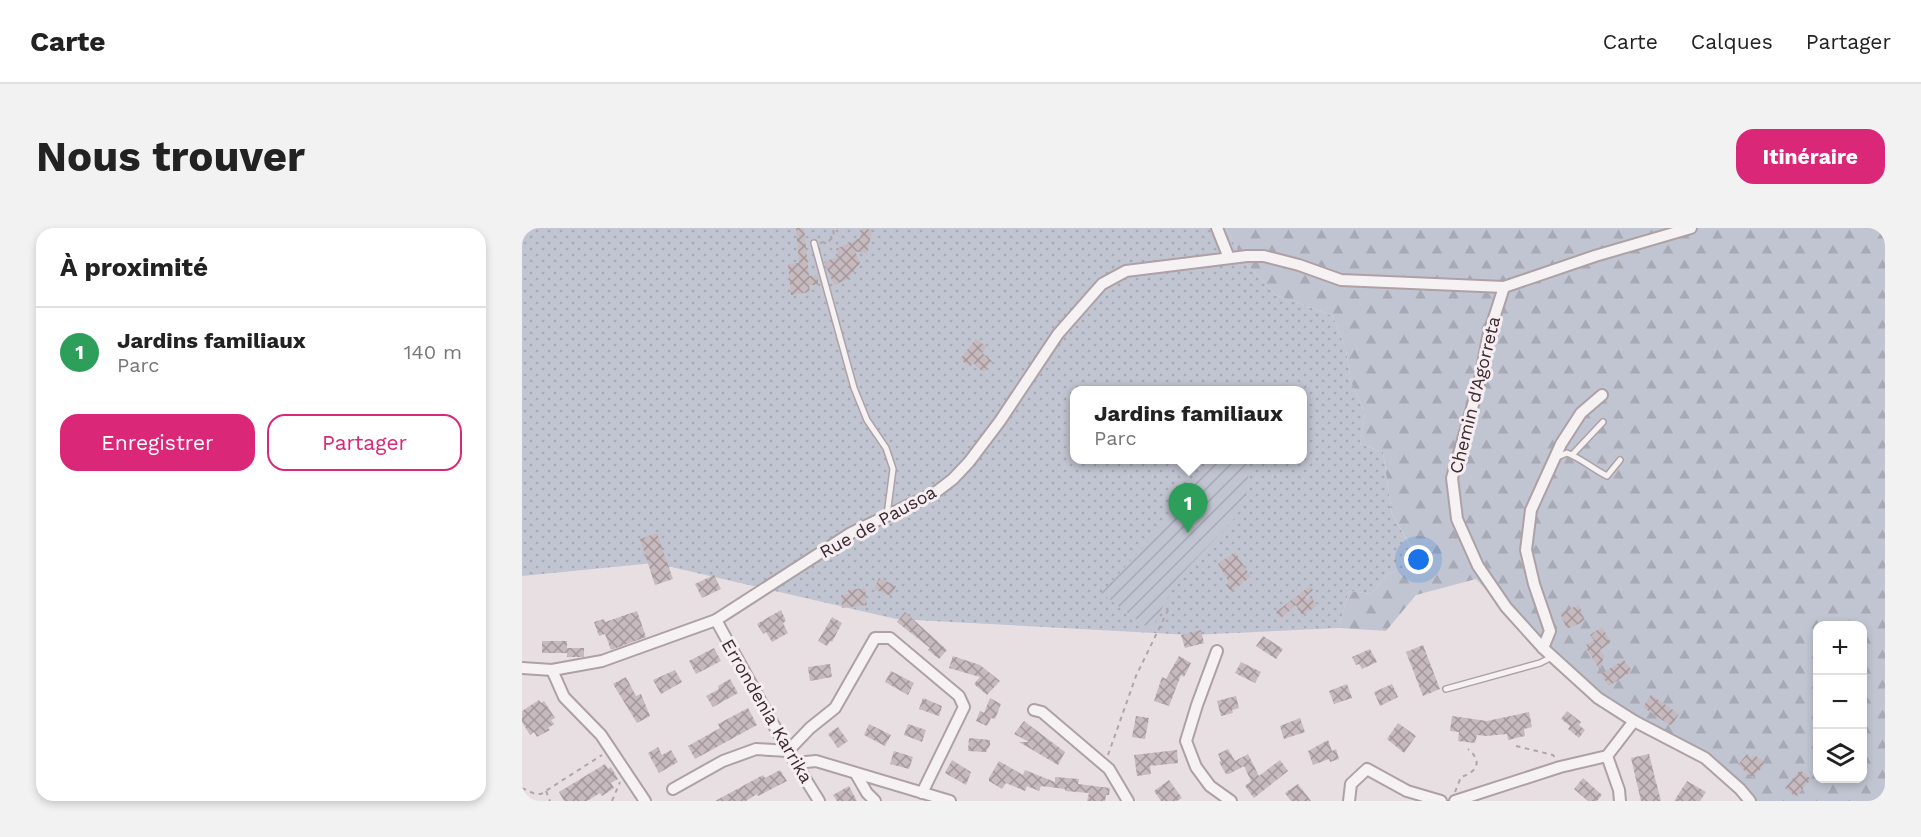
<!DOCTYPE html>
<html lang="fr">
<meta charset="utf-8">
<style>
body{margin:0;font-family:"Work Sans",sans-serif;background:#f2f2f2;color:#222}
.controls{position:absolute;right:18px;bottom:18px;display:grid;overflow:hidden;border-radius:12px;box-shadow:0 3px 9px #0003}
.controls button{width:54px;height:54px;display:grid;place-items:center;padding:0;border:0;border-bottom:2px solid #e0e0e0;background:#fff;color:#222;font:30px sans-serif}
.you{position:absolute;left:897px;top:332px;width:21px;height:21px;margin:-15px;border:4px solid #fff;border-radius:50%;background:#1a73e8;box-shadow:0 0 0 9px #1a73e833}
.badge{display:grid;place-items:center;width:39px;height:39px;border-radius:50%;background:#db2777;color:#fff;font-size:20px;font-weight:700}
.pin{position:absolute;translate:-50% -50px;filter:drop-shadow(0 2px 3px #0008)}
.pin::after{content:'';position:absolute;top:32px;width:21px;height:18px;background:inherit;clip-path:polygon(0 0,100% 0,50% 100%)}
.popup{position:absolute;left:548px;top:158px;width:237px;height:78px;box-sizing:border-box;display:grid;place-content:center;border-radius:12px;background:#fff;filter:drop-shadow(0 2px 4px #0005);font-size:20px;white-space:nowrap;color:#767676}
.popup b{font-size:22px;color:#222}
.popup::after{content:'';position:absolute;left:50%;top:100%;margin-left:-12px;border:12px solid transparent;border-top-color:#fff}
.list{margin:0;padding:0;list-style:none}
h2{display:flex;justify-content:space-between;align-items:center;height:78px;margin:0;padding:0 24px;font-size:26px}
h2 small{font-size:20px;font-weight:400;color:#767676}
.list li{display:grid;grid-template-columns:39px 1fr auto;gap:18px;align-items:center;box-sizing:border-box;height:90px;padding:0 24px;border-top:2px solid #e0e0e0}
.list b{display:block;font-size:22px;white-space:nowrap}
.list p{margin:0;font-size:20px;white-space:nowrap;color:#767676}
.list em{font-size:20px;font-style:normal;color:#767676}
.actions{display:flex;gap:12px;padding:18px 24px}
.actions a{flex:1;padding:14px 0;border:2px solid #db2777;border-radius:18px;text-align:center;font-size:21px;color:#db2777}
.actions .main{background:#db2777;color:#fff}
.icon{flex:none;width:33px;height:33px;fill:none;stroke:currentColor;stroke-width:2;stroke-linecap:round;stroke-linejoin:round}
.map{position:relative;flex:none;width:1363px;height:573px;overflow:hidden;border-radius:18px}
header{display:flex;align-items:center;gap:36px;box-sizing:border-box;height:84px;padding:0 30px;background:#fff;border-bottom:2px solid #e0e0e0}
header strong{font-size:28px}
nav{display:flex;gap:33px;margin-inline-start:auto;font-size:21px}
.intro{display:flex;align-items:center;justify-content:space-between;box-sizing:border-box;height:144px;padding:0 36px}
h1{margin:0;font-size:42px}
.button{padding:15px 27px;border-radius:18px;background:#db2777;color:#fff;font-size:21px;font-weight:700}
main{display:flex;gap:36px;padding:0 36px}
aside{flex:1;background:#fff;border-radius:18px;box-shadow:0 3px 9px #0003}
.map>svg:first-child{display:block}
.grass{fill:url(#grass-dots);fill-rule:evenodd}
.forest{fill:url(#forest-firs);fill-rule:evenodd}
.garden{fill:url(#garden-furrows)}
.building{fill:url(#building-cross-hatch)}
.lines{fill:none;stroke-linecap:round;stroke-linejoin:round}
.service-casing{stroke:#aea1a6;stroke-width:8}
.minor-casing{stroke:#aea1a6;stroke-width:14}
.path{stroke:#b0a6a9;stroke-width:2;stroke-dasharray:4.5 4.5;stroke-linecap:butt}
.service{stroke:#f6f2f3;stroke-width:5}
.minor{stroke:#f6f2f3;stroke-width:10}
.labels{text-anchor:middle;stroke-width:6;stroke-linejoin:round;paint-order:stroke}
.street-label{font-size:18px;fill:#3e2931;stroke:#f5eff2}
</style>
<header>
<strong>Carte</strong>
<nav><a>Carte</a><a>Calques</a><a>Partager</a></nav>
</header>
<div class="intro"><h1>Nous trouver</h1><a class="button">Itinéraire</a></div>
<main>
<aside>
<h2>À proximité<small></small></h2>
<ul class="list">
<li><span class="badge" style="background:#2e9e5b">1</span><div><b>Jardins familiaux</b><p>Parc</p></div><em>140 m</em></li>
</ul>
<div class="actions"><a class="main">Enregistrer</a><a>Partager</a></div>
</aside>
<div class="map">
<svg width="1363" height="573" viewBox="0 0 1363 573">
<defs>
<pattern id="grass-dots" width="8" height="8" patternUnits="userSpaceOnUse" patternTransform="scale(1.5)"><rect width="8" height="8" fill="#c1c5d1"/><path d="M2 2h.1M6 6h.1" fill="none" stroke="#a7a9b4" stroke-width="1.8" stroke-linecap="round"/></pattern>
<pattern id="forest-firs" width="22" height="20" patternUnits="userSpaceOnUse" patternTransform="scale(1.5)"><rect width="22" height="20" fill="#c1c5d1"/><path d="M5 1l3.5 6h-7zM16 11l3.5 6h-7z" fill="#a7a9b4"/></pattern>
<pattern id="garden-furrows" width="10" height="10" patternUnits="userSpaceOnUse" patternTransform="scale(1.5)"><rect width="10" height="10" fill="#c1c5d1"/><path d="M-1 1l2-2M0 10L10 0M9 11l2-2" fill="none" stroke="#a7a9b4"/></pattern>
<pattern id="building-cross-hatch" width="8" height="8" patternUnits="userSpaceOnUse" patternTransform="scale(1.5)"><rect width="8" height="8" fill="#c7babf"/><path d="M0 0l8 8M0 8l8-8" fill="none" stroke="#a3979c"/></pattern>
</defs>
<rect width="100%" height="100%" fill="#e8dfe3"/>
<path class="grass" d="M0,0H703L723,34L754,67L811,88L824,122L829,154L843,185L838,216L861,224L870,286L898,335L867,345L849,366L827,363L817,400L669,407L374,391L132,335L0,348ZM552,162H780V232H552Z"/>
<path class="forest" d="M703,0H1363V573H1228L1183,530L1112,493L1021,420L954,351L894,367L864,403L817,400L827,363L849,366L867,345L898,334L870,286L861,224L838,216L843,185L829,154L824,122L811,88L754,67L723,34ZM1296,398H1340V550H1296Z"/>
<polygon class="garden" points="694,232 725,232 727,258 719,280 711,292 655,351 629,402 579,365 653,285 676,251"/>
<g class="building">
<polygon points="274,0 282,0 287,48 296,47 296,57 287,57 288,64 269,67 266,36 277,35"/>
<polygon points="340,0 350,2 345,26 333,23 338,35 326,51 312,57 302,34 317,28 314,21 338,10"/>
<polygon points="454,111 465,119 460,125 470,133 461,144 451,135 448,139 438,131"/>
<polygon points="135,305 151,351 133,357 118,311"/>
<polygon points="713,324 729,349 709,363 704,357 707,354 696,336"/>
<polygon points="192,347 199,361 180,370 173,356"/>
<polygon points="357,350 374,358 369,368 352,361"/>
<polygon points="788,358 791,362 783,369 785,372 789,369 795,378 780,387 774,377 759,390 754,384"/>
<polygon points="343,360 345,377 320,380 319,367 327,366 326,362"/>
<polygon points="1057,377 1063,393 1045,401 1038,385"/>
<polygon points="259,382 264,393 261,395 266,405 250,414 244,404 241,406 235,396"/>
<polygon points="115,383 124,409 89,422 83,406 77,408 72,394 82,391 83,394"/>
<polygon points="383,384 425,422 417,431 406,422 408,420 375,394"/>
<polygon points="310,389 320,395 310,414 308,413 305,418 296,413"/>
<polygon points="1080,399 1089,414 1078,422 1082,427 1078,442 1064,420 1066,419 1064,417 1072,412 1068,407"/>
<polygon points="679,402 682,415 663,420 659,407"/>
<polygon points="741,408 761,421 754,431 734,418"/>
<polygon points="20,413 45,413 45,422 45,420 62,420 62,429 45,429 45,425 20,425"/>
<polygon points="901,417 918,461 901,468 884,424"/>
<polygon points="192,420 199,433 174,446 167,433"/>
<polygon points="848,421 855,434 840,441 837,436 834,437 830,429"/>
<polygon points="431,428 458,437 478,453 465,467 452,456 458,449 427,440"/>
<polygon points="657,428 669,435 662,449 659,447 647,478 632,473 640,449 644,451"/>
<polygon points="1102,432 1110,443 1087,458 1079,446"/>
<polygon points="719,434 739,444 733,455 713,445"/>
<polygon points="308,436 310,449 288,453 286,439"/>
<polygon points="153,442 160,454 139,466 131,452"/>
<polygon points="369,443 392,455 386,467 363,454"/>
<polygon points="104,449 114,468 119,466 128,488 115,495 91,456"/>
<polygon points="208,451 216,465 191,479 184,468 197,461 196,458"/>
<polygon points="825,456 830,470 812,476 807,463"/>
<polygon points="870,456 876,469 858,478 852,464"/>
<polygon points="1129,467 1157,486 1149,498 1121,479"/>
<polygon points="714,468 717,480 710,482 711,485 699,488 695,473"/>
<polygon points="401,470 420,478 417,488 397,481"/>
<polygon points="468,470 479,476 473,491 469,490 465,498 454,493 458,483 462,485"/>
<polygon points="17,472 19,475 22,473 33,490 29,492 32,496 26,500 28,502 15,509 12,504 8,507 0,494 0,483"/>
<polygon points="226,480 235,497 173,531 166,518 198,500 196,496"/>
<polygon points="1045,483 1059,494 1057,497 1063,502 1057,510 1046,501 1048,498 1039,491"/>
<polygon points="1007,484 1010,499 1002,501 1003,508 986,512 985,506 964,508 955,507 953,515 936,513 937,504 928,503 930,488 965,493"/>
<polygon points="614,488 627,490 623,511 610,509"/>
<polygon points="778,490 783,504 762,511 758,498"/>
<polygon points="502,493 543,524 536,537 497,514 507,514 492,506"/>
<polygon points="876,495 894,508 882,525 865,511"/>
<polygon points="347,496 369,507 363,518 342,507"/>
<polygon points="386,496 404,502 400,514 382,507"/>
<polygon points="316,499 326,513 316,520 306,506"/>
<polygon points="447,510 468,512 468,517 464,524 446,523"/>
<polygon points="806,512 810,523 814,521 817,531 808,534 807,531 791,537 786,523"/>
<polygon points="136,519 140,527 149,522 156,534 137,545 126,525"/>
<polygon points="706,521 713,533 726,526 737,548 758,532 766,543 732,570 723,558 729,553 722,538 707,546 704,546 697,534 699,533 696,526"/>
<polygon points="655,522 656,535 628,538 629,546 615,548 612,527"/>
<polygon points="372,523 391,529 387,541 368,536"/>
<polygon points="1127,526 1132,546 1139,573 1119,573 1109,530"/>
<polygon points="1225,526 1230,530 1233,527 1243,536 1231,550 1216,537"/>
<polygon points="430,532 449,544 444,557 423,545"/>
<polygon points="477,533 501,547 503,542 533,554 533,549 557,551 556,556 588,560 587,567 584,567 583,573 565,573 567,565 543,563 543,561 519,558 517,563 505,558 503,563 484,555 480,561 467,553 467,550"/>
<polygon points="83,536 86,541 89,539 96,551 89,555 92,560 80,568 78,565 65,573 42,573 37,564"/>
<polygon points="258,542 265,553 236,568 235,566 224,573 193,573 241,547 243,550"/>
<polygon points="1278,542 1289,551 1274,569 1263,560"/>
<polygon points="1061,550 1080,567 1075,573 1066,573 1052,561"/>
<polygon points="647,552 660,570 655,573 639,573 632,563"/>
<polygon points="1165,553 1184,564 1178,573 1152,573"/>
<polygon points="776,556 789,573 769,573 763,565"/>
<polygon points="327,558 335,573 315,573 311,567"/>
</g>
<g class="lines">
<g class="service-casing">
<g id="service">
<polyline points="292,15 332,160 345,192 364,220 371,241 365,287"/>
<polyline points="1050,227 1081,194"/>
<path d="M1033,230L1045,225C1060,231 1071,241 1085,248L1098,232"/>
<polyline points="924,461 1018,435 1030,429"/>
</g>
</g>
<g class="minor-casing">
<g id="minor">
<polyline points="695,0 707,30"/>
<polyline points="982,59 966,109 958,152 930,250 935,291 956,338 984,379 1021,420 1076,470 1112,493 1183,530 1218,561 1228,573"/>
<polyline points="194,392 266,523 297,573"/>
<polyline points="1021,420 1028,403 1012,356 1004,322 1009,282 1039,216 1059,185 1080,167"/>
<polyline points="695,423 675,477 664,513 674,539 688,558 709,573"/>
<polyline points="0,440 30,442 80,433 194,392 329,305 414,264 431,251 447,234 478,193 536,106 580,56 604,43 725,28 742,28 777,37 819,52 982,59 1073,28 1169,0"/>
<polyline points="30,442 42,469 79,507 123,573"/>
<polyline points="512,482 520,484 587,541 606,573"/>
<polyline points="1085,528 1097,562 1098,573"/>
<polyline points="274,535 294,533 428,573"/>
<polyline points="334,546 345,565 353,573"/>
<polyline points="151,561 201,533 234,521 266,523 288,500 313,480 353,410 368,410 437,468 442,479 400,565"/>
<polyline points="827,573 829,556 845,541 885,563 919,573"/>
<polyline points="933,573 1038,539 1085,528 1112,493"/>
</g>
</g>
<g class="path">
<polyline points="298,15 307,13 312,8 311,0"/>
<polyline points="994,518 1031,527 1033,530"/>
<polyline points="586,527 614,448 648,378"/>
<polyline points="0,560 13,566 19,566 80,527"/>
<polyline points="24,563 28,573"/>
<path d="M933,564L939,549C955,544 961,533 946,521"/>
<polyline points="90,573 98,554"/>
</g>
<use href="#service" class="service"/>
<use href="#minor" class="minor"/>
</g>
<g class="labels">
<g class="street-label">
<text transform="translate(953 167) rotate(-76)" y="6">Chemin d'Agorreta</text>
<text transform="translate(356 294) rotate(-29)" y="6">Rue de Pausoa</text>
<text transform="translate(245 483) rotate(60)" y="6">Errondenia Karrika</text>
</g>
</g>
</svg>
<div class="controls">
<button>+</button>
<button>−</button>
<button><svg class="icon" aria-label="layers" viewBox="0 0 24 24"><path d="M12 4l9 5-9 5-9-5zM3 14l9 5 9-5"/></svg></button>
</div>
<div class="you"></div>
<div class="pin badge" style="left:666px;top:305px;background:#2e9e5b">1</div>
<div class="popup"><b>Jardins familiaux</b>Parc</div>
</div>
</main>
